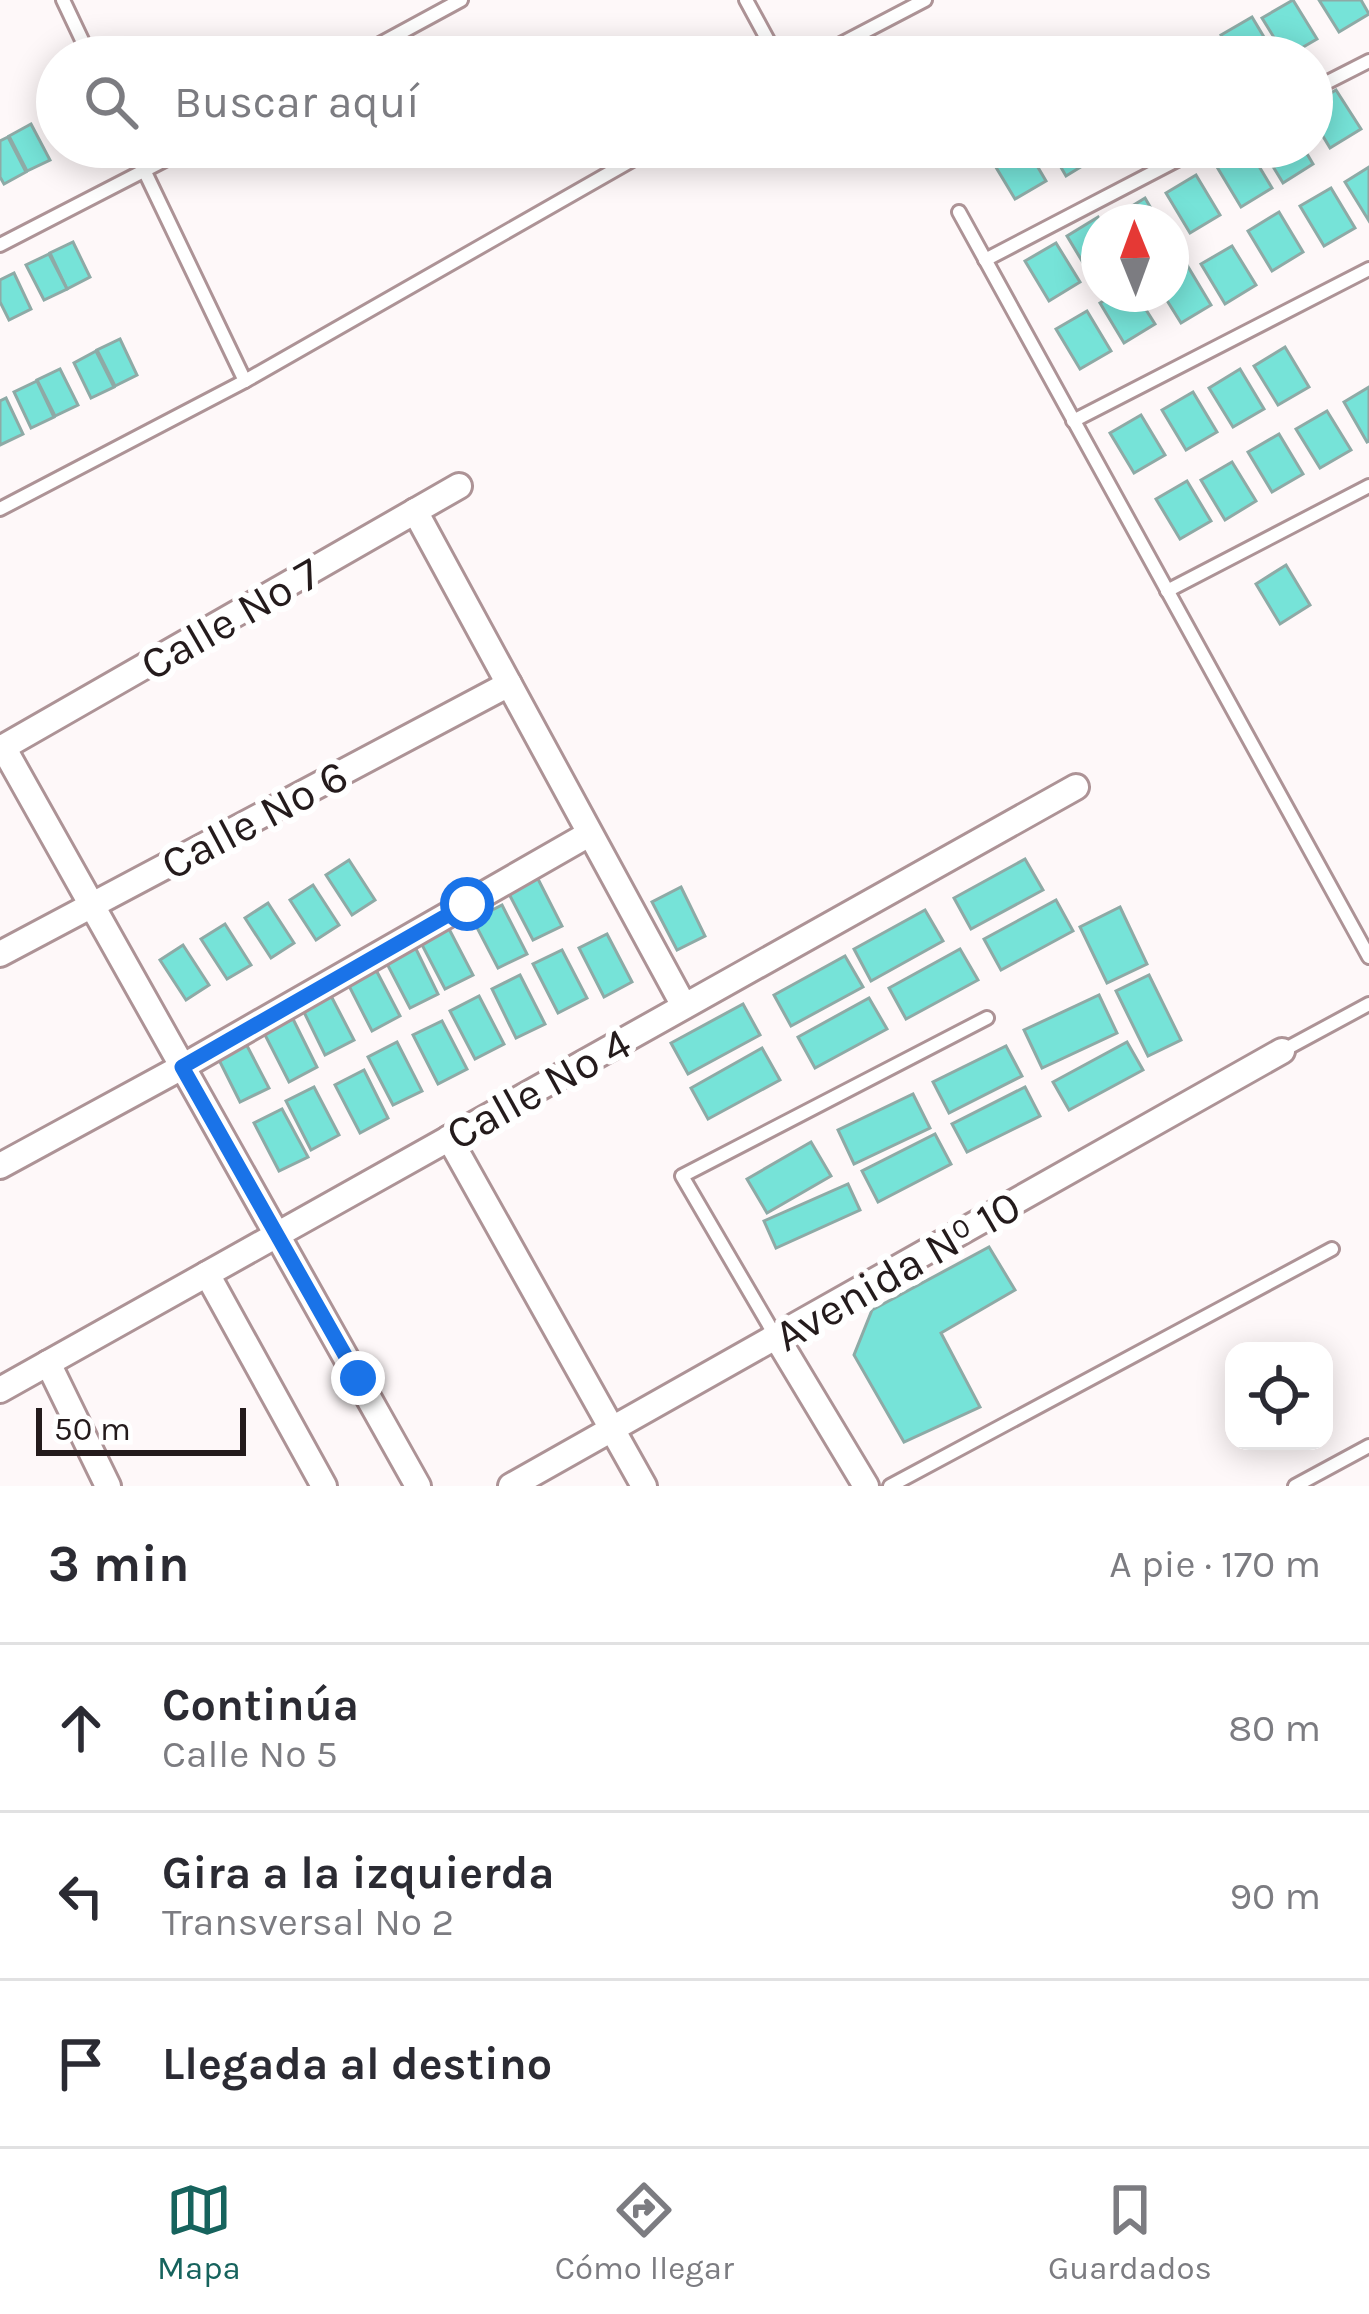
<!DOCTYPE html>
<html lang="es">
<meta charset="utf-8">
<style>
body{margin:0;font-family:Karla,sans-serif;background:#f7f7f7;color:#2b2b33}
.controls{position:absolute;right:36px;bottom:36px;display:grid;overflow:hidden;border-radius:24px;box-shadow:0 6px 30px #0003}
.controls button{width:108px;height:108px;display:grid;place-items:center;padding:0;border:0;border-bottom:3px solid #e1e1e2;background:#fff;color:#2b2b33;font:60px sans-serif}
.compass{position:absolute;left:1081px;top:204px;width:108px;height:108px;border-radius:50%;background:#fff;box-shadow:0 6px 30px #0003;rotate:359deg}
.scale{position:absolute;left:36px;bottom:30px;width:210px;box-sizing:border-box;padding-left:12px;border:6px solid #241b1c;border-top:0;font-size:33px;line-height:42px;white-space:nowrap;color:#241b1c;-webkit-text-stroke:9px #fff;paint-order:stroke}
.stop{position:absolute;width:36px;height:36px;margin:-27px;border:9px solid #1a73e8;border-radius:50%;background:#fff}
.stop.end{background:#1a73e8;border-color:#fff;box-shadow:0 3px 12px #0008}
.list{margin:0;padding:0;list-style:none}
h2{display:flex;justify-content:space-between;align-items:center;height:156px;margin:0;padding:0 48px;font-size:51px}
h2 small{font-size:39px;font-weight:400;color:#7c7c81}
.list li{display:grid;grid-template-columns:78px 1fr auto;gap:36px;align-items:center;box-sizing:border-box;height:168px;padding:0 48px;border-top:3px solid #e1e1e2}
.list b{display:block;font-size:45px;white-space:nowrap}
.list p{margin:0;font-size:39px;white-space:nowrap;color:#7c7c81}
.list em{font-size:39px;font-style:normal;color:#7c7c81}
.icon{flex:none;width:66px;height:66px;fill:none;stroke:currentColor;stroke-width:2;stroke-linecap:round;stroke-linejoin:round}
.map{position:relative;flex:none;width:1369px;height:1486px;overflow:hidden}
.search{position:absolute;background:#fff;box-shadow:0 6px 30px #0003;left:36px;right:36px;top:36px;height:132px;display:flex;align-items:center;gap:30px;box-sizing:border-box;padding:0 42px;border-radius:66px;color:#7c7c81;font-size:45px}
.sheet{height:660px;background:#fff}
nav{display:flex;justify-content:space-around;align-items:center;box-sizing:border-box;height:168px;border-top:3px solid #e1e1e2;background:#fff;font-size:33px;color:#7c7c81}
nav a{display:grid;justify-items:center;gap:6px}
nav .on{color:#16635d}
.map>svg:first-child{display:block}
.building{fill:#76e3d8;stroke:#8eaaa6;stroke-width:3}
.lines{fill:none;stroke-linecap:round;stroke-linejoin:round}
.lane-casing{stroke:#ad9396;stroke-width:18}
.street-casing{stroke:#ad9396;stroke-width:30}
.lane{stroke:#fff;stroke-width:12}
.street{stroke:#fff;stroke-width:24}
.route{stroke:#1a73e8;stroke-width:15}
.labels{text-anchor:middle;stroke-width:12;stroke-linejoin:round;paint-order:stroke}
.street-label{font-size:45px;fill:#241b1c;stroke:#fff}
</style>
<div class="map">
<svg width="1369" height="1486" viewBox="0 0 1369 1486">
<rect width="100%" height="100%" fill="#fef8f9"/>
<g class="building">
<polygon points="1293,0 1317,39 1286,57 1262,18"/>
<polygon points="1319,0 1361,0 1369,14 1339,32"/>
<polygon points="1252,17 1276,57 1234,57 1221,35"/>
<polygon points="1336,90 1361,129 1330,148 1312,118 1312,104"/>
<polygon points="31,124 50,160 27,171 9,136"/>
<polygon points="8,137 26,172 4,184 0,177 0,141"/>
<polygon points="1012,147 1026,147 1046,181 1015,199 991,159"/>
<polygon points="1049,147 1091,147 1097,157 1066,176"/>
<polygon points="1261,147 1303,147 1313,164 1283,183"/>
<polygon points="1248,148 1272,188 1241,207 1217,167"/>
<polygon points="1369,167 1369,221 1345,182"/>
<polygon points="1196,175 1220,215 1190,233 1166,193"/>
<polygon points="1331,188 1355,228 1324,246 1300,206"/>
<polygon points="1145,198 1159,222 1117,222 1114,217"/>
<polygon points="1279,212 1303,252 1272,271 1248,231"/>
<polygon points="1098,217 1101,222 1099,271 1091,276 1067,236"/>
<polygon points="73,242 90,277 67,289 50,253"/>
<polygon points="1056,243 1080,282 1049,301 1025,261"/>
<polygon points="1232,246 1256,285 1225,304 1201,264"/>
<polygon points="49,254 67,289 44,300 26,265"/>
<polygon points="1187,265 1211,305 1181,323 1163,294 1171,294 1171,274"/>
<polygon points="14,273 31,309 9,320 0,302 0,280"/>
<polygon points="1115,294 1136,294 1155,324 1124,343 1100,303"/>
<polygon points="1087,311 1111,351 1080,369 1056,329"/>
<polygon points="120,339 137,375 115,386 97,350"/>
<polygon points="1285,347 1309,387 1278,405 1254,366"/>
<polygon points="96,351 114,387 91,398 74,363"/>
<polygon points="60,369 78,405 55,416 37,380"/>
<polygon points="1240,369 1264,409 1233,427 1209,388"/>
<polygon points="37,381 54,417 31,428 14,392"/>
<polygon points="1369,387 1369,441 1367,442 1344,402"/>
<polygon points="1193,392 1217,432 1186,450 1162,410"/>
<polygon points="6,398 23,434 0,445 0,401"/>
<polygon points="1327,411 1351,450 1320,468 1296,429"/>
<polygon points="1141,415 1165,455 1134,473 1110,433"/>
<polygon points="1279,434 1303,474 1272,492 1248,452"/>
<polygon points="1232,462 1256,501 1225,520 1201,480"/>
<polygon points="1187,481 1211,521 1180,539 1156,499"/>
<polygon points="1286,565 1310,605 1280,624 1256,584"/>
<polygon points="1025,859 1043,890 971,929 954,898"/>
<polygon points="349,860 375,900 352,915 326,875"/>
<polygon points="537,877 562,926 533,940 508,892"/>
<polygon points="313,885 339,925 316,940 290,900"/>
<polygon points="681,887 705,936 677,950 652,902"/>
<polygon points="1056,900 1073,931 1001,970 984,939"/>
<polygon points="268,903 294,943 271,958 245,918"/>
<polygon points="502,905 527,954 498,968 473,920"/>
<polygon points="1120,907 1147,964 1107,983 1080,927"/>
<polygon points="925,910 943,941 871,981 854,949"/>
<polygon points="225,924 251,965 227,979 201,939"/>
<polygon points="448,927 473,975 445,989 420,941"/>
<polygon points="607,934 632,982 604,997 579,948"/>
<polygon points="183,945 209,985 186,1000 160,960"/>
<polygon points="414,945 438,994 410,1008 385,960"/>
<polygon points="960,949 978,980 906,1019 889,988"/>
<polygon points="562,950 587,998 558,1013 533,964"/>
<polygon points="845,956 863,987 791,1026 774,995"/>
<polygon points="375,968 400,1016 372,1031 347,982"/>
<polygon points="520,975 545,1024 516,1038 492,989"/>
<polygon points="1149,975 1181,1040 1148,1056 1116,991"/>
<polygon points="329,992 354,1040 325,1055 301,1006"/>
<polygon points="1099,995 1117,1033 1042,1068 1024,1030"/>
<polygon points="479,996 504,1044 475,1059 450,1011"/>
<polygon points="869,998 887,1029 815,1068 798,1037"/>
<polygon points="743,1004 760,1035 688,1074 671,1043"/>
<polygon points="293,1019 317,1067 289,1082 264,1033"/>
<polygon points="442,1021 467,1069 438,1084 413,1035"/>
<polygon points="244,1040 269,1088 240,1102 216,1054"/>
<polygon points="397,1042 422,1091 393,1105 368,1057"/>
<polygon points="1127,1042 1143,1070 1069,1110 1053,1082"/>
<polygon points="1006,1046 1022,1076 949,1113 933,1082"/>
<polygon points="762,1048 780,1080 708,1119 691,1088"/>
<polygon points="364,1070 388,1118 360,1133 335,1085"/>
<polygon points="314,1087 339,1135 311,1150 286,1101"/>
<polygon points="1025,1087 1040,1116 967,1152 952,1124"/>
<polygon points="913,1094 930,1128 854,1164 838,1130"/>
<polygon points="282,1109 308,1157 279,1171 254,1123"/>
<polygon points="935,1134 951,1164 878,1202 862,1171"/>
<polygon points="811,1142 831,1176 767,1213 747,1179"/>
<polygon points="848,1184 860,1210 776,1248 764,1221"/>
<polygon points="989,1247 1015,1290 941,1333 980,1407 904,1442 854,1355 872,1310"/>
</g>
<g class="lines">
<g class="lane-casing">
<g id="lane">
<polyline points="63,0 90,57"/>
<polyline points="746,0 777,57"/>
<polyline points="356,57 461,0"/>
<polyline points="816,57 925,0"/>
<polyline points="1312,90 1369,61"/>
<polyline points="133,147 245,381"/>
<polyline points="959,212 1369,957"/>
<polyline points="0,245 190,147"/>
<polyline points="985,260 1202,147"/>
<polyline points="1073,421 1369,269"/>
<polyline points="0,509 245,381 655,147"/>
<polyline points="1167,591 1369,486"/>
<polyline points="1282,1051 1369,1004"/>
<polyline points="776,1337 682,1176 987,1018"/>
<polyline points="890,1486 1332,1249"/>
<polyline points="1295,1486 1369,1446"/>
</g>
</g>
<g class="street-casing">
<g id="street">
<polyline points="415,511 684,1006"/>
<polyline points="3,747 418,1486"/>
<polyline points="0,749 459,486"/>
<polyline points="0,954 509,684"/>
<polyline points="449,1138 644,1486"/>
<polyline points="0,1166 182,1067 589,834"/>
<polyline points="207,1274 324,1486"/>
<polyline points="777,1338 866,1486"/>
<polyline points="48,1363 108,1486"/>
<polyline points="0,1390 1076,787"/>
<polyline points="511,1486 1282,1051"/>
</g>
</g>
<use href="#lane" class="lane"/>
<use href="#street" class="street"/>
</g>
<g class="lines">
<polyline class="route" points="358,1378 182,1067 467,904"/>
</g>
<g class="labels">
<g class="street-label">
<text transform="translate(230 618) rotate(-30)" y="16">Calle Nº 7</text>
<text transform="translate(254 819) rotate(-28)" y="16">Calle Nº 6</text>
<text transform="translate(538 1088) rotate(-29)" y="16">Calle Nº 4</text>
<text transform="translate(897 1270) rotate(-30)" y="16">Avenida N⁰ 10</text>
</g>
</g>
</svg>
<div class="controls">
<button><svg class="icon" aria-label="locate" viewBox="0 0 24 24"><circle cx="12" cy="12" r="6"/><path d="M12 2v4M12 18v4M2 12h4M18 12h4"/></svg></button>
</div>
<svg class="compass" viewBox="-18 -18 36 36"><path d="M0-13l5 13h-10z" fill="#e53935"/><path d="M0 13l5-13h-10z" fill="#7c7c81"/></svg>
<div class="scale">50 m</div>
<div class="stop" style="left:467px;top:904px"></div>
<div class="stop end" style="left:358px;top:1378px"></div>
<div class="search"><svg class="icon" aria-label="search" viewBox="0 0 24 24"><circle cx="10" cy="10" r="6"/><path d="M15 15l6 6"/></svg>Buscar aquí</div>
</div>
<section class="sheet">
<h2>3 min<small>A pie · 170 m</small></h2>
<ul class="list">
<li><svg class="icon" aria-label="ahead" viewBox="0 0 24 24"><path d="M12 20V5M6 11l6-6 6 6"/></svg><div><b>Continúa</b><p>Calle Nº 5</p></div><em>80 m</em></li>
<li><svg class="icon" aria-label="left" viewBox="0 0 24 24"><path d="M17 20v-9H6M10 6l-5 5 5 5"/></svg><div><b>Gira a la izquierda</b><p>Transversal Nº 2</p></div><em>90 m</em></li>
<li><svg class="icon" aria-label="arrive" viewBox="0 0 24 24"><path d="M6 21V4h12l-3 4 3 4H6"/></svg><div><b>Llegada al destino</b></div></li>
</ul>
</section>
<nav>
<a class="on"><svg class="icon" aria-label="map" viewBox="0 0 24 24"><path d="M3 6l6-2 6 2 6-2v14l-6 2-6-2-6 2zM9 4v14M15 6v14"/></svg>Mapa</a>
<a><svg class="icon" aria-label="directions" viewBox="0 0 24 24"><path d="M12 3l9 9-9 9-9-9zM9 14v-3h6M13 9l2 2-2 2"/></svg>Cómo llegar</a>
<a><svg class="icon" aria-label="saved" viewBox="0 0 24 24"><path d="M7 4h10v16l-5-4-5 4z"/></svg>Guardados</a>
</nav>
